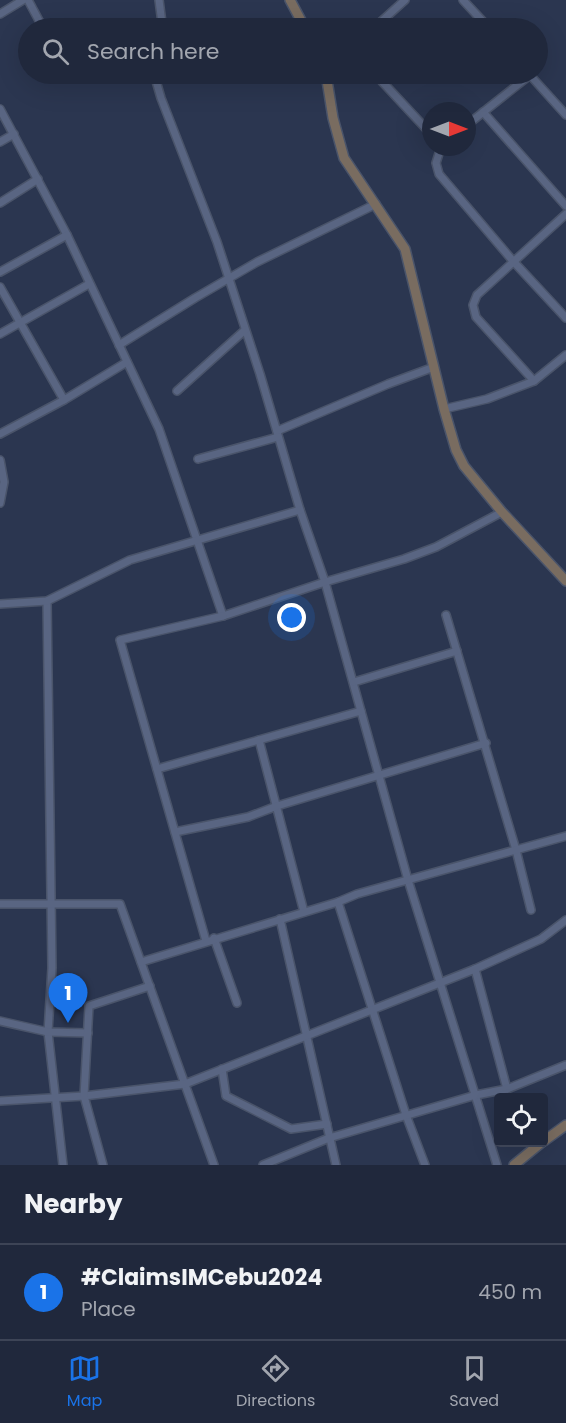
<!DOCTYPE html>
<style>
body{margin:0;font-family:Poppins,sans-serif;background:#283043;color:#f1f3f6}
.controls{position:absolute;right:18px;bottom:18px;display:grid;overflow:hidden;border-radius:6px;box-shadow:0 6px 24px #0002}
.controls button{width:54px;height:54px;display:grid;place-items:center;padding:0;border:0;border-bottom:2px solid #3d4456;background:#20283c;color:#f1f3f6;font:30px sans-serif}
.compass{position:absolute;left:422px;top:102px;width:54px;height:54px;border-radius:50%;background:#20283c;box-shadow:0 6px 24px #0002;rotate:90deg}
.you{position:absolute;left:292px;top:618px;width:21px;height:21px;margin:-15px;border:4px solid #fff;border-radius:50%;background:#1a73e8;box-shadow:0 0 0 9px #1a73e833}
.badge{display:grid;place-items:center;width:39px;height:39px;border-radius:50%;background:#1a73e8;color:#fff;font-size:20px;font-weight:700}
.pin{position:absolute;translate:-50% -50px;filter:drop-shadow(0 2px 3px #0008)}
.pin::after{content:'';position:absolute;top:32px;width:21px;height:18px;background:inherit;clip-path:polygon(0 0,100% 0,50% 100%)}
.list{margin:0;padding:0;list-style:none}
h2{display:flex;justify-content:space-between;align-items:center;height:78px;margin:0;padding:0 24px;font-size:26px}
h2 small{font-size:20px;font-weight:400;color:#a2a6af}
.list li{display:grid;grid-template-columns:39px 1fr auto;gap:18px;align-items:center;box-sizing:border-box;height:96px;padding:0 24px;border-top:2px solid #3d4456}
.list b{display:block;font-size:22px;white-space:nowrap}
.list p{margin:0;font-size:20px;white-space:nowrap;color:#a2a6af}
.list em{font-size:20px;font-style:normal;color:#a2a6af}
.icon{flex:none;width:33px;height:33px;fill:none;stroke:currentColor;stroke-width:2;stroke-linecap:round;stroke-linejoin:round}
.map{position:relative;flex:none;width:566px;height:1165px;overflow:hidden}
.search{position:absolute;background:#20283c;box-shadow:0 6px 24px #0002;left:18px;right:18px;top:18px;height:66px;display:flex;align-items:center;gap:15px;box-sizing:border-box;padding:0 21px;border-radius:33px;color:#a2a6af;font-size:22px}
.sheet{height:174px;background:#20283c}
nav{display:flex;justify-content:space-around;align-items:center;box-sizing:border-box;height:84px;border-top:2px solid #3d4456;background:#20283c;font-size:16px;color:#a2a6af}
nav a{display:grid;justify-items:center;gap:3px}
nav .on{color:#1a73e8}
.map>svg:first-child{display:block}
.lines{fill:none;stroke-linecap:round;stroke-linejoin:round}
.street-casing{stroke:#4a546a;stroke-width:10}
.secondary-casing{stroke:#4a546a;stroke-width:12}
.street{stroke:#596582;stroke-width:7}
.secondary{stroke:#796c60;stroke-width:9}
</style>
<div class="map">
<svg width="566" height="1165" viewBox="0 0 566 1165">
<rect width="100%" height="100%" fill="#2b3650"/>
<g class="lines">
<g class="street-casing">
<g id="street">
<polyline points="28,0 43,28"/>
<polyline points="463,0 489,28"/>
<polyline points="0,14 23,0"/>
<polyline points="157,28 162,23 159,0"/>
<polyline points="374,28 405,0"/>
<polyline points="154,74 161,98 217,242 260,374 300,510 325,582 408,880 497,1165"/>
<polyline points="375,74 431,134"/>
<polyline points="529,74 566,115"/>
<polyline points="0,109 67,235 159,429 223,616 325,582 404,559 436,547 502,512"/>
<polyline points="483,112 566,206"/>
<polyline points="467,125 530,75"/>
<polyline points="0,142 14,134"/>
<polyline points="441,147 436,163 439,174 513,261 566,318"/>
<polyline points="0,203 38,179"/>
<polyline points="0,272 67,235"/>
<polyline points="0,287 64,400"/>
<polyline points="0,334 89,284"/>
<polyline points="119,345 195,298 257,262 376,204"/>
<polyline points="534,381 476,317 473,305 477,295 566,214"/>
<polyline points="177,391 245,330"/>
<polyline points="444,409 487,399 534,381 566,355"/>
<polyline points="277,431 388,384 434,367"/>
<polyline points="0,434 64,400 127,362"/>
<polyline points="198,459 278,437"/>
<polyline points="0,460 4,482 0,503"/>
<polyline points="47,601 52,968 48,1032 63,1165"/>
<polyline points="0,604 47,601 130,560 300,510"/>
<polyline points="446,615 516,850 531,910"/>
<polyline points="354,682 457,651"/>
<polyline points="259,740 304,912"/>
<polyline points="157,769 361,711"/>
<polyline points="175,832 248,817 277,806 486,743"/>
<polyline points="338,902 406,1115 425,1165"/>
<polyline points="0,904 120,904 214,1165"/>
<polyline points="280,919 336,1165"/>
<polyline points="214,938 237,1003"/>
<polyline points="206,941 120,640 223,616"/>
<polyline points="141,962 338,902 357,894 566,836"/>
<polyline points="475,969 507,1089"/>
<polyline points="0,1021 48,1032 88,1033"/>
<polyline points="222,1069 226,1096 291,1129 327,1124"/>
<polyline points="0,1101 84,1096 185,1084 475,969 541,939 566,920"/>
<polyline points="103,1165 84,1096 89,1006 150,986"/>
<polyline points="263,1165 329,1138 476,1095 507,1089 566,1065"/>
</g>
</g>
<g class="secondary-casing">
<g id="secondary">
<polyline points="290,0 305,28"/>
<polyline points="326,74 333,118 344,158 405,249 444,409 456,450 464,466 502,512 566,581"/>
<polyline points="544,1141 566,1125"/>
<polyline points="514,1165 542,1142"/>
</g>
</g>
<use href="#street" class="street"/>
<use href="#secondary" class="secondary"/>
</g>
</svg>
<div class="controls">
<button><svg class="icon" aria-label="locate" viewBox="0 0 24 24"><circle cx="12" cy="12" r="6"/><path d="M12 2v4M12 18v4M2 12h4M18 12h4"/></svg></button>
</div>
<svg class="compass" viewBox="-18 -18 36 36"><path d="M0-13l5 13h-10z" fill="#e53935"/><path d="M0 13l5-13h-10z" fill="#a2a6af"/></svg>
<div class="you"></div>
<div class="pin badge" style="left:68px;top:1023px">1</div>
<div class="search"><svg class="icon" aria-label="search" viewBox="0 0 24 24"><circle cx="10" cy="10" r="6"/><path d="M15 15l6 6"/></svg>Search here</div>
</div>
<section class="sheet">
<h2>Nearby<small></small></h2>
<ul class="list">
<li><span class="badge">1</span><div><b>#ClaimsIMCebu2024</b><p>Place</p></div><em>450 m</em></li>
</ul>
</section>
<nav>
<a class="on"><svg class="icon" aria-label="map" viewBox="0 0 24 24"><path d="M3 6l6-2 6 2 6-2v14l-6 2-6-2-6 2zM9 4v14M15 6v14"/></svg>Map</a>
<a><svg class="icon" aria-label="directions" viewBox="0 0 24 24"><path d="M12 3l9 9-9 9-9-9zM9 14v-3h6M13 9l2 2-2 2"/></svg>Directions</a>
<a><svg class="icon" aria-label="saved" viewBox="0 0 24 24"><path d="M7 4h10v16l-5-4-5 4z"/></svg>Saved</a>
</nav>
